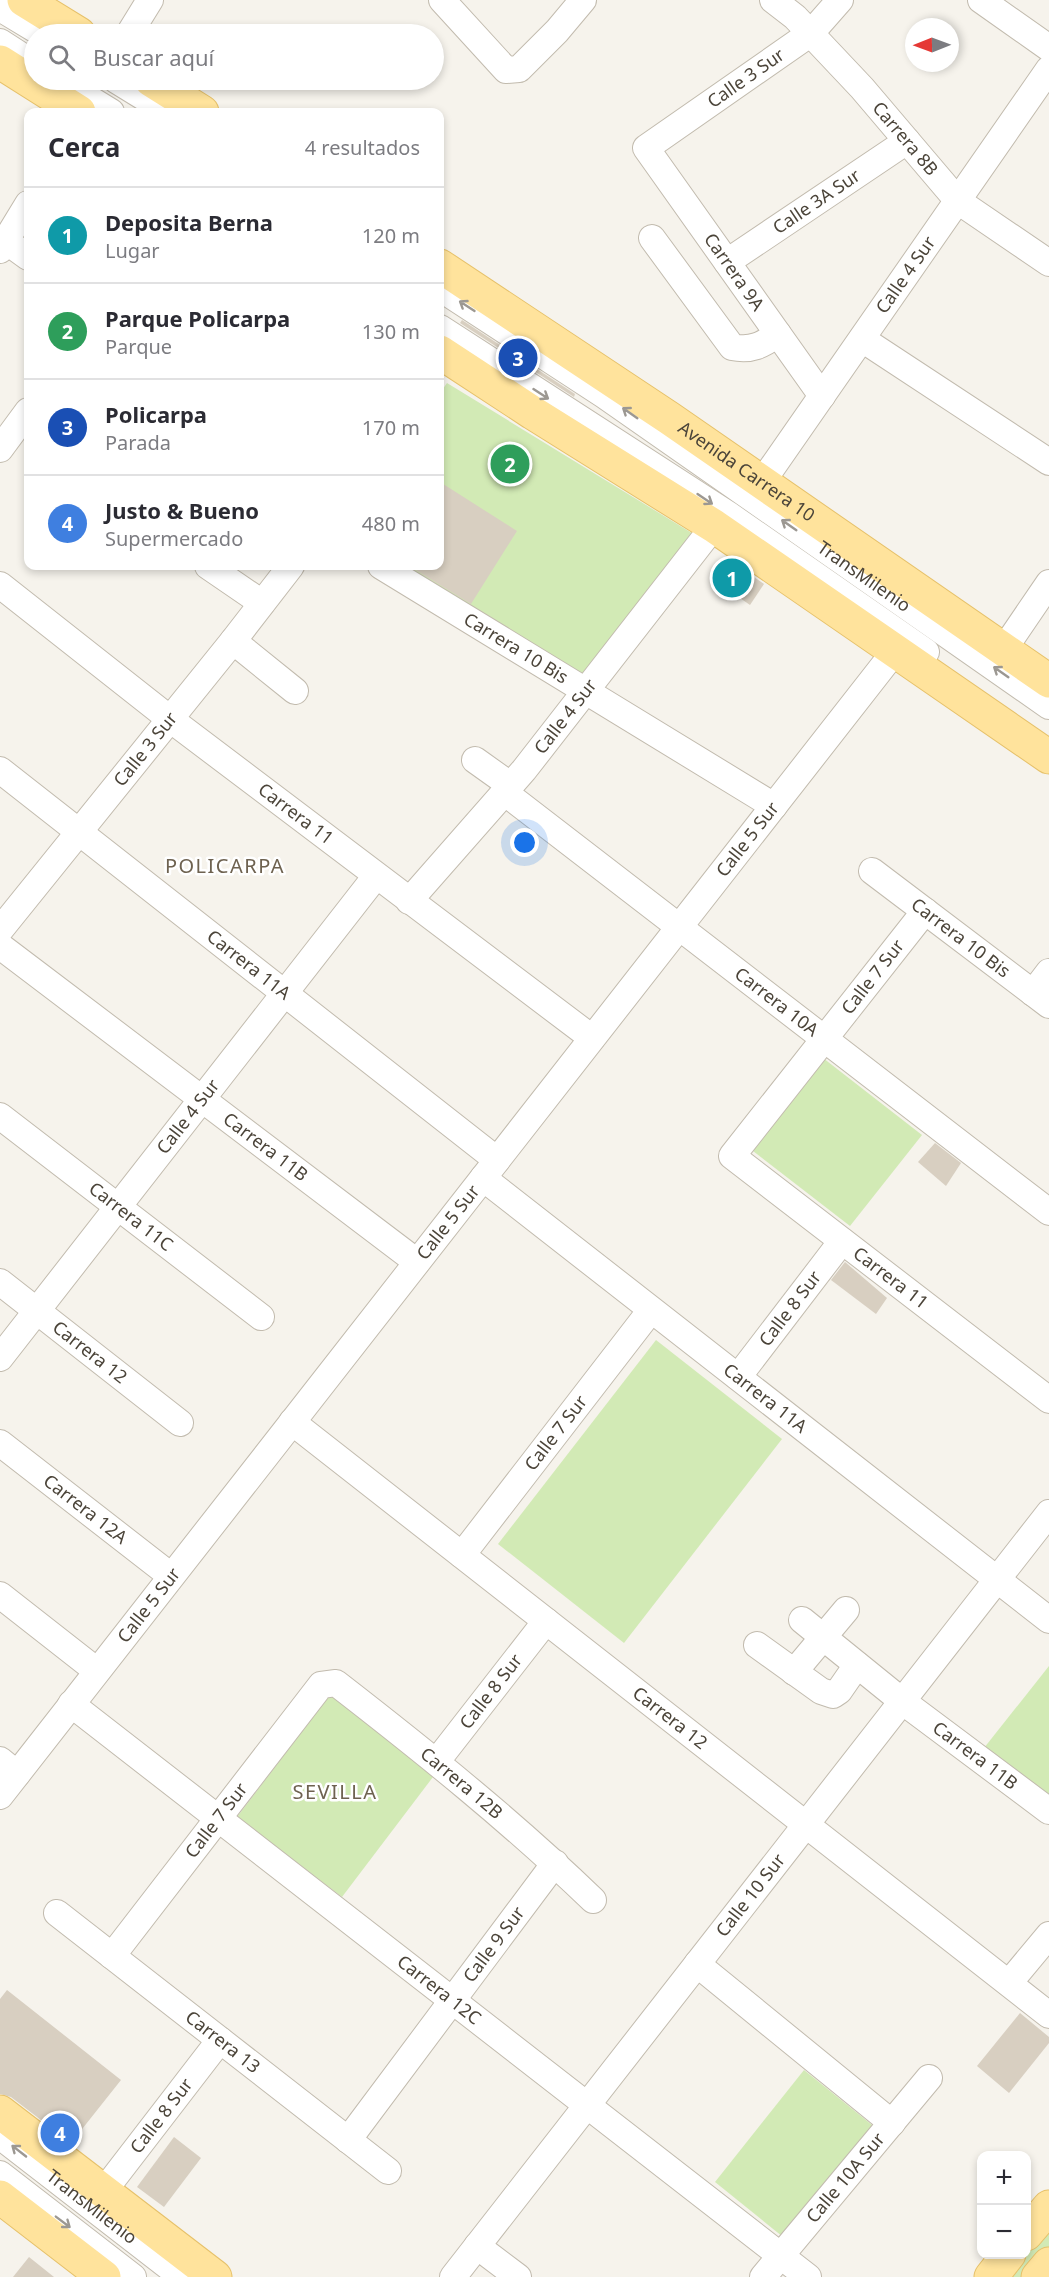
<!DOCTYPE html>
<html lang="es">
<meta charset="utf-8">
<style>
body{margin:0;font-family:"Noto Sans",sans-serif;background:#f7f7f7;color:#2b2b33}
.controls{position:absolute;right:18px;bottom:18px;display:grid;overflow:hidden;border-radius:12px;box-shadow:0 3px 9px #0003}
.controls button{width:54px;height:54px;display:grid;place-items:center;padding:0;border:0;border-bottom:2px solid #e1e1e2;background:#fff;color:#2b2b33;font:30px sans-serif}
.compass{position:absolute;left:905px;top:18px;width:54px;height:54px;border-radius:50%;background:#fff;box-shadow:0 3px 9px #0003;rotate:269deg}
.you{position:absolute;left:525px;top:843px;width:21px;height:21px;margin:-15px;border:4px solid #fff;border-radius:50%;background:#1a73e8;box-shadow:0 0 0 9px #1a73e833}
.badge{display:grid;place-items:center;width:39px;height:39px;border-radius:50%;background:#fc3f1d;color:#fff;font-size:20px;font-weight:700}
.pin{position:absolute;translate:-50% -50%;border:3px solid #fff;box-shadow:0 2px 6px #0006}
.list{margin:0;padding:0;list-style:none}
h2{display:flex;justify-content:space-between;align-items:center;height:78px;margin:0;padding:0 24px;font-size:26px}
h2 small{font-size:20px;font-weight:400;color:#7c7c81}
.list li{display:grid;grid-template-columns:39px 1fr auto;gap:18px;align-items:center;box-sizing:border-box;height:96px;padding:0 24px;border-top:2px solid #e1e1e2}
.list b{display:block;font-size:22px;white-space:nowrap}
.list p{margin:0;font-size:20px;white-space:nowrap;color:#7c7c81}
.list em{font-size:20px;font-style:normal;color:#7c7c81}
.icon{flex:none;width:33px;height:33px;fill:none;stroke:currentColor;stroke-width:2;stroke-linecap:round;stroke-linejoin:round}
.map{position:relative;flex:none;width:1049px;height:2277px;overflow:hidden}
.search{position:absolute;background:#fff;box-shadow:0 3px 9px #0003;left:24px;top:24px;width:420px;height:66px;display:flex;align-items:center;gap:15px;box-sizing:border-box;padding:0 21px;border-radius:33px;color:#7c7c81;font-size:22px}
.panel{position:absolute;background:#fff;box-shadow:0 3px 9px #0003;left:24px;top:108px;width:420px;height:462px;border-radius:12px}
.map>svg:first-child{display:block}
.green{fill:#d2eab5}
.building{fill:#d8cfc1}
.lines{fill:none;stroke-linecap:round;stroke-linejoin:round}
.minor-casing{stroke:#c2bbae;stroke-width:28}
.major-casing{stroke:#e6c16a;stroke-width:35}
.minor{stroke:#fff;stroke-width:26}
.major{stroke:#ffe39c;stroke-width:33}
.oneway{stroke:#9c9892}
.labels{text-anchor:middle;stroke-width:5;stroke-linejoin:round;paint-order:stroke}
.street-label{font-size:18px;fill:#4b4439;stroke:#fff}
.neighbourhood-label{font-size:20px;letter-spacing:1.5px;fill:#6e6250;stroke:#fff}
</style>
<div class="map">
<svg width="1049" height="2277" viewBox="0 0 1049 2277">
<rect width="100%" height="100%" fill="#f6f3ec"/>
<g class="green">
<polygon points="447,383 695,535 585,680 397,566 440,566 440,393"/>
<polygon points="823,1058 922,1135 850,1226 753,1151"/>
<polygon points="656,1340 782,1439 624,1643 498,1544"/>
<polygon points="1049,1666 1049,1800 984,1748"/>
<polygon points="331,1693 436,1773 342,1897 237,1817"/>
<polygon points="804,2070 877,2129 788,2241 715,2182"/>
<polygon points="1049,2222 1049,2250 1026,2277 1003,2277 1022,2255 1026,2254 1027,2249"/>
</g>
<g class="building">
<polygon points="462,320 575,394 574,397 460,323"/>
<polygon points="440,482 517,531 471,604 409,566 440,566"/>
<polygon points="731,561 764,584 750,605 717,582"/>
<polygon points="935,1143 961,1163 946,1186 918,1162"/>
<polygon points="845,1262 887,1298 876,1314 831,1280"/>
<polygon points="7,1990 121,2080 71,2143 11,2097 0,2094 0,1999"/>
<polygon points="1020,2013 1049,2037 1049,2043 1009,2093 977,2066"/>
<polygon points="174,2137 201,2158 164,2207 137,2187"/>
<polygon points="29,2257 54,2277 13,2277"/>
</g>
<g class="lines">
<g class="minor-casing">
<g id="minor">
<polyline points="442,0 506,70 519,69 557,31 583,0"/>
<path id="s1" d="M773,0L795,17L862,88L958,201L1049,263"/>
<polyline points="981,0 1049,48"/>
<polyline points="0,8 43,34"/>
<polyline points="129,34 150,0"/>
<polyline points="0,42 34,64"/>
<polyline points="59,80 111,112"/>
<polyline points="116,80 168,112"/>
<path d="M652,238L732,347C752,351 762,345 778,334"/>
<polyline points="6,241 28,257"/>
<polyline points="0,250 28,204"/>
<path id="s2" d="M727,262L907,141"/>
<path id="s3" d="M440,288L604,395L1049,706"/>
<polyline points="440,328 729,515 926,652"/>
<polyline points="862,339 1049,462"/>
<path id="s4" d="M822,396L646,148L811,33L840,0"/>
<polyline points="0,449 28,411"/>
<path id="s5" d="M762,482L1049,69"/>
<polyline points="208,566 262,603"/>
<path id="s6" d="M381,566L774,806"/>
<path id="s7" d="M0,585L170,719L592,1038"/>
<polyline points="233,641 295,691"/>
<polyline points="1004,649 1049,583"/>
<polyline points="475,760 510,785"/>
<path id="s8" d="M0,770L497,1160"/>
<path id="s9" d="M504,792L1049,1212"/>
<path id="s10" d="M872,871L1049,1005"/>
<path id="s11" d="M409,901L524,770L714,526"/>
<path id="s12" d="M925,911L732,1156L1049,1400"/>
<path id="s13" d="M0,930L233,641L291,566"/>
<path id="s14" d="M0,946L417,1262"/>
<polyline points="1033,993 1049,972"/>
<path id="s15" d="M0,1116L261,1317"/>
<path id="s16" d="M483,1178L1049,1620"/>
<path id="s17" d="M0,1282L180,1423"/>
<path id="s18" d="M0,1358L376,876"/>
<path id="s19" d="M738,1377L842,1241"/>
<path id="s20" d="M292,1422L1049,2015"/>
<path id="s21" d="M0,1443L171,1576"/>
<path id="s22" d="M462,1555L651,1310"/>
<polyline points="0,1595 97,1671"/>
<path id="s23" d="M802,1620L902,1701L1049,1811"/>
<polyline points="757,1645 821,1691 833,1695 839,1691 857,1665"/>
<polyline points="794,1672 846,1610"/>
<path id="s24" d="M71,1704L808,2277"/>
<polyline points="0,1760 17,1774"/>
<path id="s25" d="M437,1761L546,1621"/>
<path id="s26" d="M0,1796L895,651"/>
<path id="s27" d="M57,1913L388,2171"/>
<path id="s28" d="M112,1956L321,1685L336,1683C425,1752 512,1822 593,1900"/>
<polyline points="697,1964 892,2123"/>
<polyline points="1009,1983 1049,1935"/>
<path id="s29" d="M0,2136L182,2277"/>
<path id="s30" d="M348,2140L555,1863"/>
<polyline points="0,2174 133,2277"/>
<path id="s31" d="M103,2192L220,2040"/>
<polyline points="477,2246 518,2277"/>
<path id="s32" d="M453,2277L1049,1513"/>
<path id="s33" d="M763,2277L929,2078"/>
</g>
</g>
<g class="major-casing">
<g id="major">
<polyline points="24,0 79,34"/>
<polyline points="0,62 79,112"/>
<polyline points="151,80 202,112"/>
<path id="s34" d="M440,266L669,418L1049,681"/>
<polyline points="440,352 533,413 714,526 1049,757"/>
<polyline points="0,2112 215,2277"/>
<polyline points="0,2197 104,2277"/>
<polyline points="1026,2234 1049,2207"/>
<polyline points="991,2277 1009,2254"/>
<polyline points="1038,2277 1049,2264"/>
</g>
</g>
<use href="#minor" class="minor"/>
<use href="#major" class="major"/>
</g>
<defs><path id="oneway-shaft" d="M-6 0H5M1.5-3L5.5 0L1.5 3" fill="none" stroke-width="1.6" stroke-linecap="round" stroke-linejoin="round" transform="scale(1.5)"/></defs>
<g class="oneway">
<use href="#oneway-shaft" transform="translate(467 306) rotate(-147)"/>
<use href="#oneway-shaft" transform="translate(541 394) rotate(33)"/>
<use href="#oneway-shaft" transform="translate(630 413) rotate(-145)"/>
<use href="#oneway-shaft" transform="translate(705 499) rotate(34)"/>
<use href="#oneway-shaft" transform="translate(789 525) rotate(-145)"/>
<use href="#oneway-shaft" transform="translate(1001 672) rotate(-145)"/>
<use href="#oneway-shaft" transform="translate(19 2151) rotate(-142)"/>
<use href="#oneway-shaft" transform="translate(63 2222) rotate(37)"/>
</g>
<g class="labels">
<g class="street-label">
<text dy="6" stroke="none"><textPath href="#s4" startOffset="426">Calle 3 Sur</textPath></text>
<text dy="6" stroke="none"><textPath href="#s1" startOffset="192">Carrera 8B</textPath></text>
<text dy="6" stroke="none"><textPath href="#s2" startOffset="108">Calle 3A Sur</textPath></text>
<text transform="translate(734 272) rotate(55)" y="6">Carrera 9A</text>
<text dy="6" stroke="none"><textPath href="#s5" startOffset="252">Calle 4 Sur</textPath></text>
<text dy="6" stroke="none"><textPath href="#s34" startOffset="369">Avenida Carrera 10</textPath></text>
<text dy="6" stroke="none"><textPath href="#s3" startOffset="513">TransMilenio</textPath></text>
<text dy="6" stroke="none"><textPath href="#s6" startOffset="158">Carrera 10 Bis</textPath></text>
<text dy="6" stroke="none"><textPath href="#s11" startOffset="242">Calle 4 Sur</textPath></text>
<text dy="6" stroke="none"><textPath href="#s13" startOffset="232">Calle 3 Sur</textPath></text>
<text dy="6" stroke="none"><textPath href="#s7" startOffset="374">Carrera 11</textPath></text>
<text dy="6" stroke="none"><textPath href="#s26" startOffset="1214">Calle 5 Sur</textPath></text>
<text dy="6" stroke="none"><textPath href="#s10" startOffset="111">Carrera 10 Bis</textPath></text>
<text dy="6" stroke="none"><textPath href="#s8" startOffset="316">Carrera 11A</textPath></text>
<text transform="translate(873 977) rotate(-52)" y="6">Calle 7 Sur</text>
<text dy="6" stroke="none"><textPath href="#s9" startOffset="344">Carrera 10A</textPath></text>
<text dy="6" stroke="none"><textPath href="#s18" startOffset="306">Calle 4 Sur</textPath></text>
<text dy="6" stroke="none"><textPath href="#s14" startOffset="333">Carrera 11B</textPath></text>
<text dy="6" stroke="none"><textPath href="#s15" startOffset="165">Carrera 11C</textPath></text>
<text dy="6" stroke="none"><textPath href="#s26" startOffset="728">Calle 5 Sur</textPath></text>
<text dy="6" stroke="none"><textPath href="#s12" startOffset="512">Carrera 11</textPath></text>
<text dy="6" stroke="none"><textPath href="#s19" startOffset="86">Calle 8 Sur</textPath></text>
<text dy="6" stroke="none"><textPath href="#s17" startOffset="114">Carrera 12</textPath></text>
<text dy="6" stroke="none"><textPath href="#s16" startOffset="358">Carrera 11A</textPath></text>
<text dy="6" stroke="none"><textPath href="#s22" startOffset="154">Calle 7 Sur</textPath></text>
<text dy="6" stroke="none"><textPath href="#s21" startOffset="108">Carrera 12A</textPath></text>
<text dy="6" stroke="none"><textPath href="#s26" startOffset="242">Calle 5 Sur</textPath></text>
<text dy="6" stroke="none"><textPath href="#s25" startOffset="88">Calle 8 Sur</textPath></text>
<text dy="6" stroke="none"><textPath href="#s20" startOffset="480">Carrera 12</textPath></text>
<text dy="6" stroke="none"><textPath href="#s23" startOffset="220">Carrera 11B</textPath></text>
<text dy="6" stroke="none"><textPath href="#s28" startOffset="518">Carrera 12B</textPath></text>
<text dy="6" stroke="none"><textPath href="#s28" startOffset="171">Calle 7 Sur</textPath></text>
<text dy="6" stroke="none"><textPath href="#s32" startOffset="484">Calle 10 Sur</textPath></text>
<text dy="6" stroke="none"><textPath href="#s30" startOffset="244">Calle 9 Sur</textPath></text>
<text dy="6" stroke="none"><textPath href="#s24" startOffset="466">Carrera 12C</textPath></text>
<text dy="6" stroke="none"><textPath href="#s27" startOffset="210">Carrera 13</textPath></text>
<text dy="6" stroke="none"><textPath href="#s31" startOffset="96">Calle 8 Sur</textPath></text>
<text dy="6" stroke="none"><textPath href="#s33" startOffset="129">Calle 10A Sur</textPath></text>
<text dy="6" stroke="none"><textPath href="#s29" startOffset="116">TransMilenio</textPath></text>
</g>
<g class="neighbourhood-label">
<text x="225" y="873">POLICARPA</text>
<text x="335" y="1799">SEVILLA</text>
</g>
</g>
</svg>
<div class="controls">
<button>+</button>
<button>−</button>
</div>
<svg class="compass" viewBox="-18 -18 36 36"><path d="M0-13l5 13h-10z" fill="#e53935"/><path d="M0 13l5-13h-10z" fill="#7c7c81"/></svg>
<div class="you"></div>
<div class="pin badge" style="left:732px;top:578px;background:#0f9aa8">1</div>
<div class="pin badge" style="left:510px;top:464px;background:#2e9e5b">2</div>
<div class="pin badge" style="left:518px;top:358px;background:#1a4fb4">3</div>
<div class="pin badge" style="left:60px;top:2133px;background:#3f7fe0">4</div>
<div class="search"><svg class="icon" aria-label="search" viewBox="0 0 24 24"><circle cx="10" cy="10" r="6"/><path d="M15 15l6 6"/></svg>Buscar aquí</div>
<section class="panel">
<h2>Cerca<small>4 resultados</small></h2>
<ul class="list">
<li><span class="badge" style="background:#0f9aa8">1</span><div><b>Deposita Berna</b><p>Lugar</p></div><em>120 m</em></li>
<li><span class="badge" style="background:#2e9e5b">2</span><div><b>Parque Policarpa</b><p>Parque</p></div><em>130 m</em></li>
<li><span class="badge" style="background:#1a4fb4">3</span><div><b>Policarpa</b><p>Parada</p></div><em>170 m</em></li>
<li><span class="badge" style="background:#3f7fe0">4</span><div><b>Justo &amp; Bueno</b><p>Supermercado</p></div><em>480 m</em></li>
</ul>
</section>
</div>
